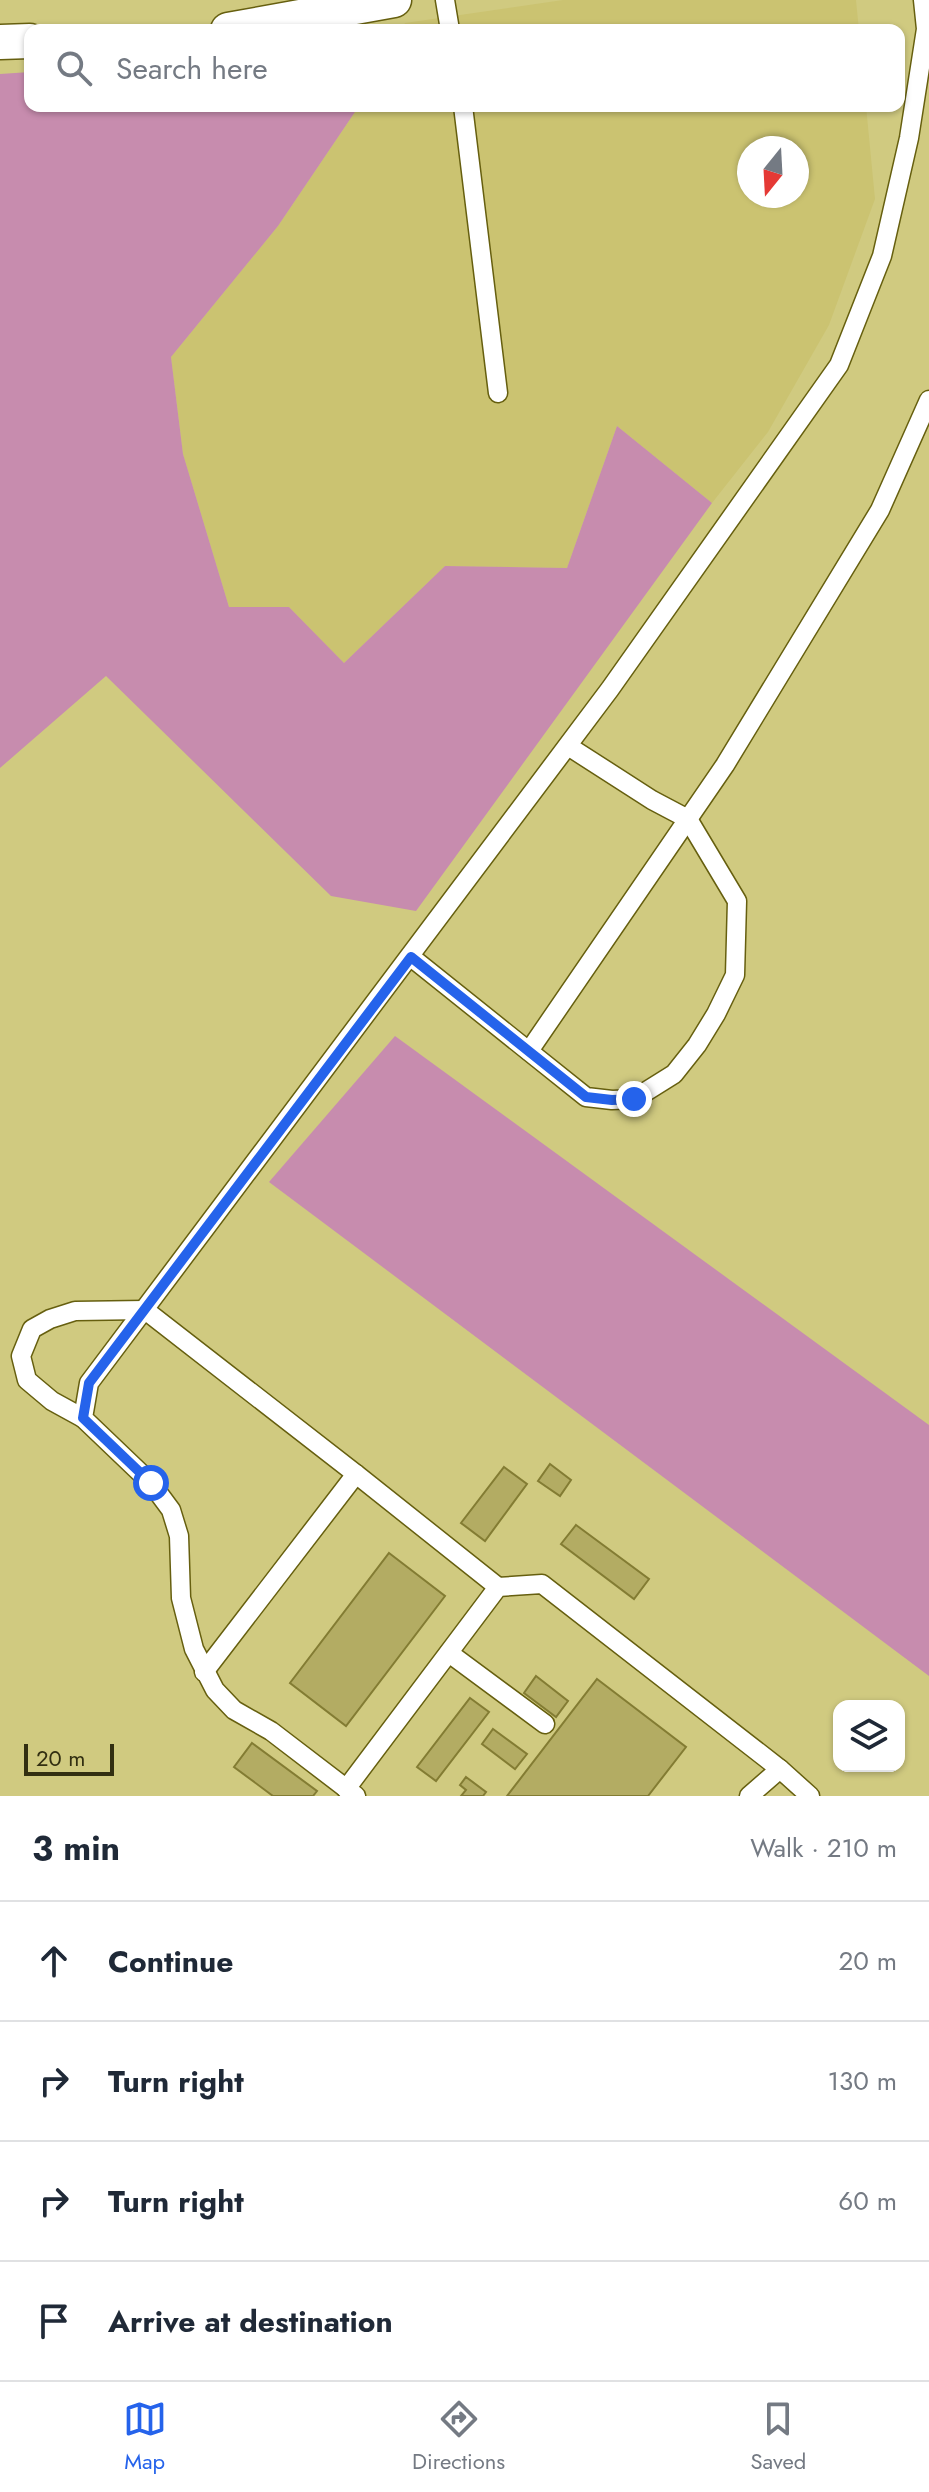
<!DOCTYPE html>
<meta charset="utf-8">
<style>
body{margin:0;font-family:Jost,sans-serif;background:#f6f6f7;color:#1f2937}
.controls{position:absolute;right:24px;bottom:24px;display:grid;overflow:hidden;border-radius:16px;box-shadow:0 2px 6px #0004}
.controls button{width:72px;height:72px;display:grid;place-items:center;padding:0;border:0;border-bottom:2px solid #e0e1e3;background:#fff;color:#1f2937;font:40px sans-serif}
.compass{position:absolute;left:737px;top:136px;width:72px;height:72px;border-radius:50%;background:#fff;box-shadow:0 2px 6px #0004;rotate:198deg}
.scale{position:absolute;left:24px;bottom:20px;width:90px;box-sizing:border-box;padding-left:8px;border:4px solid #322f11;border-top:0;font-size:22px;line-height:28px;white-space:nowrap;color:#322f11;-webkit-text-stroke:6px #d0ca80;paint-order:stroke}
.stop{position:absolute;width:24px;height:24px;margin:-18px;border:6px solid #2563eb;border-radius:50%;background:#fff}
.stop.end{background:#2563eb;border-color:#fff;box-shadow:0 2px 8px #0008}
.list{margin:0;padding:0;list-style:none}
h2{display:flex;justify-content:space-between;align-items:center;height:104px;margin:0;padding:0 32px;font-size:34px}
h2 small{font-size:26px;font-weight:400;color:#747a83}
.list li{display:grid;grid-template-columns:52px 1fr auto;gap:24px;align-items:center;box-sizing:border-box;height:120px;padding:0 32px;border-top:2px solid #e0e1e3}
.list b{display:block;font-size:30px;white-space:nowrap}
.list em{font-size:26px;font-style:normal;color:#747a83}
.icon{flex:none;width:44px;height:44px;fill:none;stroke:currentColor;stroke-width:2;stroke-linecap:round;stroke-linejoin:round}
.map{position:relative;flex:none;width:929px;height:1796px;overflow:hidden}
.search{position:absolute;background:#fff;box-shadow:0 2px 6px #0004;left:24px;right:24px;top:24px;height:88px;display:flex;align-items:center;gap:20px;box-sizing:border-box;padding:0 28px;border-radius:16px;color:#747a83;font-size:30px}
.sheet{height:584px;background:#fff}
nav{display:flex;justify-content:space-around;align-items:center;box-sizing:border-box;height:112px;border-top:2px solid #e0e1e3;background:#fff;font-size:22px;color:#747a83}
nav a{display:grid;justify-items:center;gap:4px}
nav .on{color:#2563eb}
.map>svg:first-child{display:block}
.built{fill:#cbc371;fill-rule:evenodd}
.green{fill:#c78cae}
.building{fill:#b3ac63;stroke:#837c33;stroke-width:2}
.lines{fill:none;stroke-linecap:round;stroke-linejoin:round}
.service-casing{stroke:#665f0f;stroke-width:21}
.minor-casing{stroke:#665f0f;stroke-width:37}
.service{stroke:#fff;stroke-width:18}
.minor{stroke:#fff;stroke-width:34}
.route{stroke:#2563eb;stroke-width:10}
</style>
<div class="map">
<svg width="929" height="1796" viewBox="0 0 929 1796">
<rect width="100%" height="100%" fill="#d0ca80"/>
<g class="built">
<polygon points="563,0 856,0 859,30 401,30 405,23"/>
<path d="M359,106H866L875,199L829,325L768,432L712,503L617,426L567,568L445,566L344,663L289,607H229L183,454L171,357L278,226ZM749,148H797V196H749Z"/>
</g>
<g class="green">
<polygon points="30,72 30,106 359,106 278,226 171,357 183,454 229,607 289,607 344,663 445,566 567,568 617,426 712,503 416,911 331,896 106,676 0,768 0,74"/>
<polygon points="395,1036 929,1425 929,1676 269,1182"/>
</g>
<g class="building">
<polygon points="550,1464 571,1480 560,1496 538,1481"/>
<polygon points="504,1467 527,1484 485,1541 461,1523"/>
<polygon points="576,1525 649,1579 634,1599 561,1544"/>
<polygon points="389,1553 445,1596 346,1726 290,1683"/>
<polygon points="536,1676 568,1701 556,1717 524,1693"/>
<polygon points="597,1679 686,1747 648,1796 507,1796"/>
<polygon points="470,1698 489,1712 436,1781 417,1767"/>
<polygon points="493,1729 527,1754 515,1769 482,1744"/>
<polygon points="252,1743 317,1791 313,1796 273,1796 234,1767"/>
<polygon points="466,1777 486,1792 483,1796 461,1796 466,1790 460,1785"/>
</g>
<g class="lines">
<g class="service-casing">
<g id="service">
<polyline points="445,0 450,30"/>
<polyline points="463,106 498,393"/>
<polyline points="411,957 586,1097 612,1100 634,1099 674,1074 697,1045 716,1014 735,975 737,901 688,819 652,800 568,746"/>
<polyline points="529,1051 725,765 880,510 929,400"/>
<polyline points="83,1418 52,1401 27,1380 21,1356 32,1329 50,1319 75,1311 145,1310 356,1474"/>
<polyline points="449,1653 545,1724"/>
<polyline points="204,1672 356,1474 498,1587"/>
<polyline points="780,1769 810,1796"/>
<polyline points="346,1789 498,1587 542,1584 780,1769 749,1796"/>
<polyline points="356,1796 271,1731 234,1710 215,1690 194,1649 181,1598 179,1536 171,1510 151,1483 83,1418 89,1383 610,689 839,365 882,256 909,138 926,29 923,0"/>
</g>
</g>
<g class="minor-casing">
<g id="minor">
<polyline points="228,30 394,0"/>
<polyline points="0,42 30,41"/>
</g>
</g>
<use href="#service" class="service"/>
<use href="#minor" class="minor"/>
</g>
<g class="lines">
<polyline class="route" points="151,1483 83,1418 89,1383 411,957 586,1097 612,1100 634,1099"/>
</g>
</svg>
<div class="controls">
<button><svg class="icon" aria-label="layers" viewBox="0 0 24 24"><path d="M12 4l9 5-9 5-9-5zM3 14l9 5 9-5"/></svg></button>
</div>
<svg class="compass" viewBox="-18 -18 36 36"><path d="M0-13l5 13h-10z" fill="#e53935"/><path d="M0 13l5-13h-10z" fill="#747a83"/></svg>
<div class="scale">20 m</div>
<div class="stop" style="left:151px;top:1483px"></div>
<div class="stop end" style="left:634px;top:1099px"></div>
<div class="search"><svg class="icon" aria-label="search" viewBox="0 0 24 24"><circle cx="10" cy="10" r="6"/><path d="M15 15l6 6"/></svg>Search here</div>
</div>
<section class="sheet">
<h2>3 min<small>Walk · 210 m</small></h2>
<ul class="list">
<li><svg class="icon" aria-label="ahead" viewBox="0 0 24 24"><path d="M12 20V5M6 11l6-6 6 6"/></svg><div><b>Continue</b></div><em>20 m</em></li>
<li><svg class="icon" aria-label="right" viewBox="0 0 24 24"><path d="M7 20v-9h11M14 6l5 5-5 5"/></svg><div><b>Turn right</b></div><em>130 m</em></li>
<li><svg class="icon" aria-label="right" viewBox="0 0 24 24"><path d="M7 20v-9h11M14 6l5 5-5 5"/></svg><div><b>Turn right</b></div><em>60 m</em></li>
<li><svg class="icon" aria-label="arrive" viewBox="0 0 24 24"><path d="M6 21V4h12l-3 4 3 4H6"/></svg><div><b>Arrive at destination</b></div></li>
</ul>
</section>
<nav>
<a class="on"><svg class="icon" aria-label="map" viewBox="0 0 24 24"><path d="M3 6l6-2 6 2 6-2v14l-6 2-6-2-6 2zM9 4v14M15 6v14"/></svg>Map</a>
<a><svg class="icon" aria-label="directions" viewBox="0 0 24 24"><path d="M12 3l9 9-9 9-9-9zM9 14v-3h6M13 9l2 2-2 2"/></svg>Directions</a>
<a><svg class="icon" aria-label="saved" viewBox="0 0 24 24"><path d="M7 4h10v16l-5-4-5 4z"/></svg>Saved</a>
</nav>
